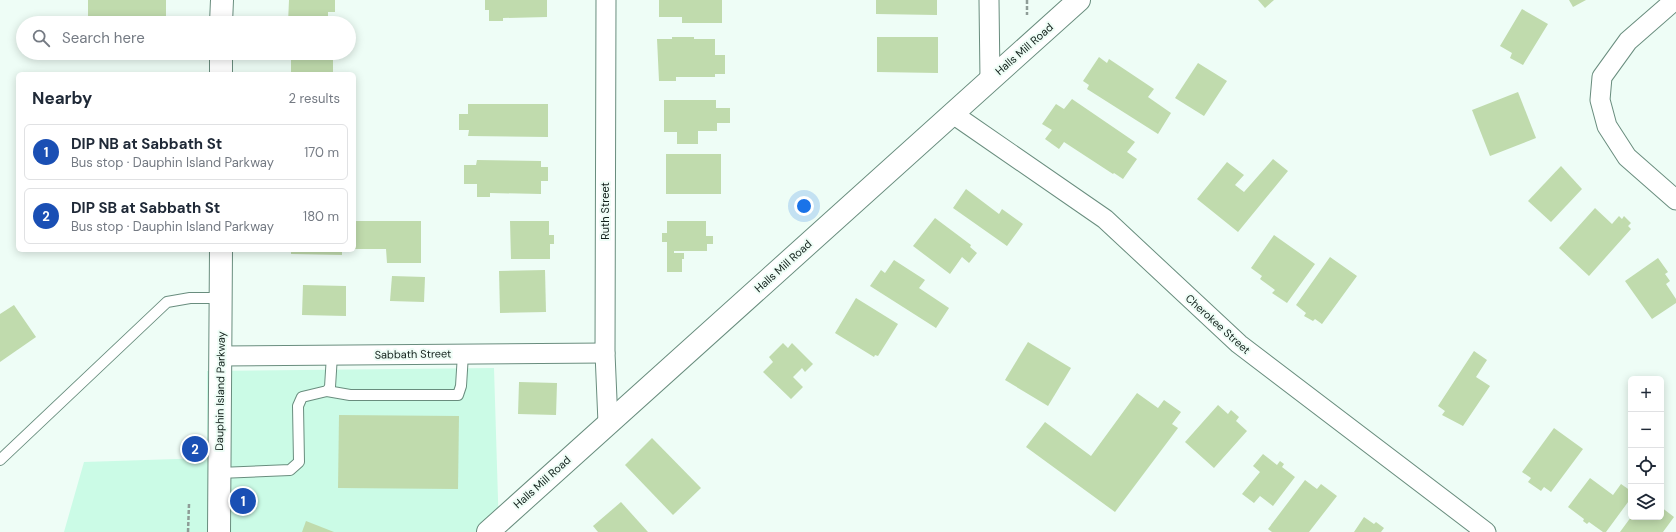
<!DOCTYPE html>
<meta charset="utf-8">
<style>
body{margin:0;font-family:"DM Sans",sans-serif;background:#f6f6f7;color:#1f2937}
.controls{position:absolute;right:12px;bottom:12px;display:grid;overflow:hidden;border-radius:6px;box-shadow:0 2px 10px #0003}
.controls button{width:36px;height:36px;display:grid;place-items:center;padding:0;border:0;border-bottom:1px solid #e0e1e3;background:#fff;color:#1f2937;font:20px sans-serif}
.you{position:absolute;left:804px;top:206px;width:14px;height:14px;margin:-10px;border:3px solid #fff;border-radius:50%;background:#1a73e8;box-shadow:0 0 0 6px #1a73e833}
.badge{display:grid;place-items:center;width:26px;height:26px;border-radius:50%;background:#db2777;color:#fff;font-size:13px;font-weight:700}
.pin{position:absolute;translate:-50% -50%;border:2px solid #fff;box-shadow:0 1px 4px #0006}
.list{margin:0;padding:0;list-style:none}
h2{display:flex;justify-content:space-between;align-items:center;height:52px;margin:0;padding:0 16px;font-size:17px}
h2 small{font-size:13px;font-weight:400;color:#747a83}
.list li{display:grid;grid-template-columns:26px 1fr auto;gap:12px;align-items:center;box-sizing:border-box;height:56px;margin:0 8px 8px;padding:0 8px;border:1px solid #e0e1e3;border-radius:6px}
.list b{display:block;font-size:15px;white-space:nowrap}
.list p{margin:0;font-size:13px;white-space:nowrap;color:#747a83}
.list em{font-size:13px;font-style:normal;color:#747a83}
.icon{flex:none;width:22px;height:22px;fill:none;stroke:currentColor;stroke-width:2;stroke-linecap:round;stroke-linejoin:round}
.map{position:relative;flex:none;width:1676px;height:532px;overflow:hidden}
.search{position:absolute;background:#fff;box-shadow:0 2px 10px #0003;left:16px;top:16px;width:340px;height:44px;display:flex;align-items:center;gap:10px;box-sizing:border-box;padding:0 14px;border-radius:22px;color:#747a83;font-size:15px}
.panel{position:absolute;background:#fff;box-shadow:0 2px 10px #0003;left:16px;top:72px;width:340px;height:180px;border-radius:6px}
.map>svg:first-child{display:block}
.built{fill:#cbfbe6}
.building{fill:#c0dbad}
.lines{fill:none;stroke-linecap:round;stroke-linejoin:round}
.service-casing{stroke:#698d7e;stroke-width:12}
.minor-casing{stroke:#698d7e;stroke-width:21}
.tertiary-casing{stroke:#698d7e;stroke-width:24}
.secondary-casing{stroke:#698d7e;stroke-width:24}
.path{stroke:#8e9d97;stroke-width:2.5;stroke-dasharray:4 2;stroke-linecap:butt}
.service{stroke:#fff;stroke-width:10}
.minor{stroke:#fff;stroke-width:19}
.tertiary{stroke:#fff;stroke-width:22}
.secondary{stroke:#fff;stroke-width:22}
.labels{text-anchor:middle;stroke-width:4;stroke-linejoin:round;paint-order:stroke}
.street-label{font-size:11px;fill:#101f19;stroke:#eefdf6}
</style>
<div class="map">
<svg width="1676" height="532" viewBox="0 0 1676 532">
<rect width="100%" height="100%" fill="#eefdf6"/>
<polygon class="built" points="494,368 499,532 64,532 84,462 207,458 207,371"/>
<g class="building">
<rect x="88" y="0" width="78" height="23"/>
<polygon points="289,0 335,0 335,12 328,12 328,23 288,23"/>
<polygon points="485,0 547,0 547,17 503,18 503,21 489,21 489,10 485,10"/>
<polygon points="659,0 722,0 722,23 682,23 682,17 659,17"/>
<polygon points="876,0 937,0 937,15 876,14"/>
<polygon points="1258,0 1274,0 1265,8"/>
<polygon points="1569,0 1586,0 1573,7"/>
<polygon points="1522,9 1548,24 1523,65 1510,58 1512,53 1500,46"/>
<polygon points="672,37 694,37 694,39 715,39 715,55 725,55 725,74 715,74 715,77 676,77 676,81 659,81 657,39 672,39"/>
<polygon points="877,37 938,37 938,73 877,72"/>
<polygon points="291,54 333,55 333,74 291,74"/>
<polygon points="1099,57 1107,63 1109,59 1154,89 1148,97 1171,113 1158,134 1087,89 1089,85 1083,81"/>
<polygon points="1198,63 1227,81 1204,116 1175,98"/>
<polygon points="1518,92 1536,138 1490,156 1472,110"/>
<polygon points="1072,99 1135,142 1127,152 1137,159 1123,179 1114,173 1113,174 1064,142 1059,149 1045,139 1052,130 1042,124 1056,104 1064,109"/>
<polygon points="664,100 716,100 716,108 730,108 730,123 717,123 717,131 698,131 698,144 677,144 677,132 664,132"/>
<polygon points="468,104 548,104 548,137 468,136 469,130 459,130 459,114 468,114"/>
<rect x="666" y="154" width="55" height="40"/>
<polygon points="1273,159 1288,171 1238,232 1197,199 1227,162 1244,175 1235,185 1244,192"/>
<polygon points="477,160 541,161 541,167 548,167 548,181 541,181 541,194 490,193 490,197 477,197 477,184 464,184 464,165 476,165"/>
<polygon points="1561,166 1582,189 1551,222 1528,201"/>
<polygon points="966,189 999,214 1002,209 1023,224 1007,246 953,208"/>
<polygon points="1595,208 1612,224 1619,216 1622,219 1624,216 1631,223 1628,226 1631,229 1589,276 1559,248"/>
<polygon points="935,218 971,245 970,247 977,253 969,263 962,257 950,274 913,246"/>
<polygon points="354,221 421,221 421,263 387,263 386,249 354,249"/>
<polygon points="510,221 549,221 549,235 554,235 554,244 550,244 550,259 511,259"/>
<polygon points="667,221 706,221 706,236 713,236 713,244 707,244 707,251 674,251 674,253 684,253 684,259 682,259 682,272 667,272 667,242 662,242 662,233 667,233"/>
<polygon points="1274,235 1315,264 1287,303 1272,293 1275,290 1260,279 1262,276 1251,268"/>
<polygon points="291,250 342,250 342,255 291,254"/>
<polygon points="1330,257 1357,276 1322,324 1315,319 1313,321 1304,316 1306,313 1296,305"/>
<polygon points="1658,258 1668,272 1665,274 1670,281 1666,284 1676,299 1676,303 1652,319 1625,281"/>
<polygon points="894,260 925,280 919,288 949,308 936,328 870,286 881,270 885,273"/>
<polygon points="545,270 546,312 500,313 499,271"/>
<polygon points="392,276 425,277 424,302 390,301"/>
<polygon points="303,285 346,286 346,316 302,315"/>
<polygon points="856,298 898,324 878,356 875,355 874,357 835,333"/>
<polygon points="14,305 36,337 0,362 0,314"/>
<polygon points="1028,342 1071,368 1048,406 1005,380"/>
<polygon points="783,343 788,348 792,343 813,364 805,372 802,368 793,377 803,387 791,399 763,372 773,362 769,357"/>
<polygon points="1474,351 1487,360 1476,377 1490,386 1463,426 1442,415 1445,411 1438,406"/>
<polygon points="519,382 557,383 556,415 518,414"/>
<polygon points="1137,393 1158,408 1164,400 1181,412 1172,424 1178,428 1115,512 1026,447 1045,422 1091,456"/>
<polygon points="1218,405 1228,414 1231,410 1239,417 1236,421 1247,431 1214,468 1185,442"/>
<polygon points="339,415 459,416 458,489 338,488"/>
<polygon points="1554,428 1583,449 1551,492 1544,487 1541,491 1528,482 1531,478 1522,472"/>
<polygon points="652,438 701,488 673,515 625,465"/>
<polygon points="1263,454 1277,465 1280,461 1284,464 1282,467 1295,477 1273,506 1260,496 1254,503 1242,494 1260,472 1253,466"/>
<polygon points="1590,478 1613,495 1621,484 1631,491 1631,498 1606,532 1603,532 1589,522 1587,524 1583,521 1584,519 1568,507"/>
<polygon points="1305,480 1317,489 1321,484 1337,496 1309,532 1272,532 1268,529"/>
<polygon points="621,502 648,532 598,532 593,526"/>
<polygon points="1661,507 1674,517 1663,532 1620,532 1631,517 1661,517"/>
<polygon points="1364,517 1374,524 1376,522 1384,528 1381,532 1354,532"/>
<polygon points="306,521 334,532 302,532"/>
</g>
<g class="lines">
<g class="service-casing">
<g id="service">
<polyline points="327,391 350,395 458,395 461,386 463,354"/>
<polyline points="0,460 167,302 190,298 221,298"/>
<polyline points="219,473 290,470 299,462 298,406 302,397 327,391 330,387 332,355"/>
</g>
</g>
<g class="minor-casing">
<g id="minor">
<polyline points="606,0 605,353 608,423"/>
<polyline points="989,0 990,79"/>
<polyline points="1675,0 1628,41 1602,77 1600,100 1607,126 1627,157 1676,200"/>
<polyline points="953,114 1105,219 1239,344 1486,532"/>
<polyline points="221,356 605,353"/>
</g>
</g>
<g class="tertiary-casing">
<polyline id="tertiary" points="488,532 1079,0"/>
</g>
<g class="secondary-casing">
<g id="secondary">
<polyline points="221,23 222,0"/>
<polyline points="221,74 221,53"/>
<polyline points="219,532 221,250"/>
</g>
</g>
<g class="path">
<polyline points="1027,0 1027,15"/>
<polyline points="188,532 189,504"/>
</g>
<use href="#service" class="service"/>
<use href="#minor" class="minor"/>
<use href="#tertiary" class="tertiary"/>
<use href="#secondary" class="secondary"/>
</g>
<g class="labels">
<g class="street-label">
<text transform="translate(1024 49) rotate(-41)" y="4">Halls Mill Road</text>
<text transform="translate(605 211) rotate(-90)" y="4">Ruth Street</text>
<text transform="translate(783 266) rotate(-42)" y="4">Halls Mill Road</text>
<text transform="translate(1218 324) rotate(42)" y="4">Cherokee Street</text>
<text transform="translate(413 354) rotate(-1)" y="4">Sabbath Street</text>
<text transform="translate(220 391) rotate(-89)" y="4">Dauphin Island Parkway</text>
<text transform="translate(542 482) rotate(-42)" y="4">Halls Mill Road</text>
</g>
</g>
</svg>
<div class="controls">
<button>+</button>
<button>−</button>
<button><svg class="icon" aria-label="locate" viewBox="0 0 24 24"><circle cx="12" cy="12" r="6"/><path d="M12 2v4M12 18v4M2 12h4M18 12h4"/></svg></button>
<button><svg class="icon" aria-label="layers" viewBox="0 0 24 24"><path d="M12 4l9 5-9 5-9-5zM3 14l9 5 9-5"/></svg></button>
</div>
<div class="you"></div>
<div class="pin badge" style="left:243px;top:501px;background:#1a4fb4">1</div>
<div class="pin badge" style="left:195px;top:449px;background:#1a4fb4">2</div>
<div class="search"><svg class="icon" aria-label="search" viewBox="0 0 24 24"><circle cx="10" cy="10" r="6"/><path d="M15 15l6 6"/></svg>Search here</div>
<section class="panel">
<h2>Nearby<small>2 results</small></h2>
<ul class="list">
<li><span class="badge" style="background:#1a4fb4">1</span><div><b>DIP NB at Sabbath St</b><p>Bus stop · Dauphin Island Parkway</p></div><em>170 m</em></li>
<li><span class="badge" style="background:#1a4fb4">2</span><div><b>DIP SB at Sabbath St</b><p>Bus stop · Dauphin Island Parkway</p></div><em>180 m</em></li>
</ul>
</section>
</div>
